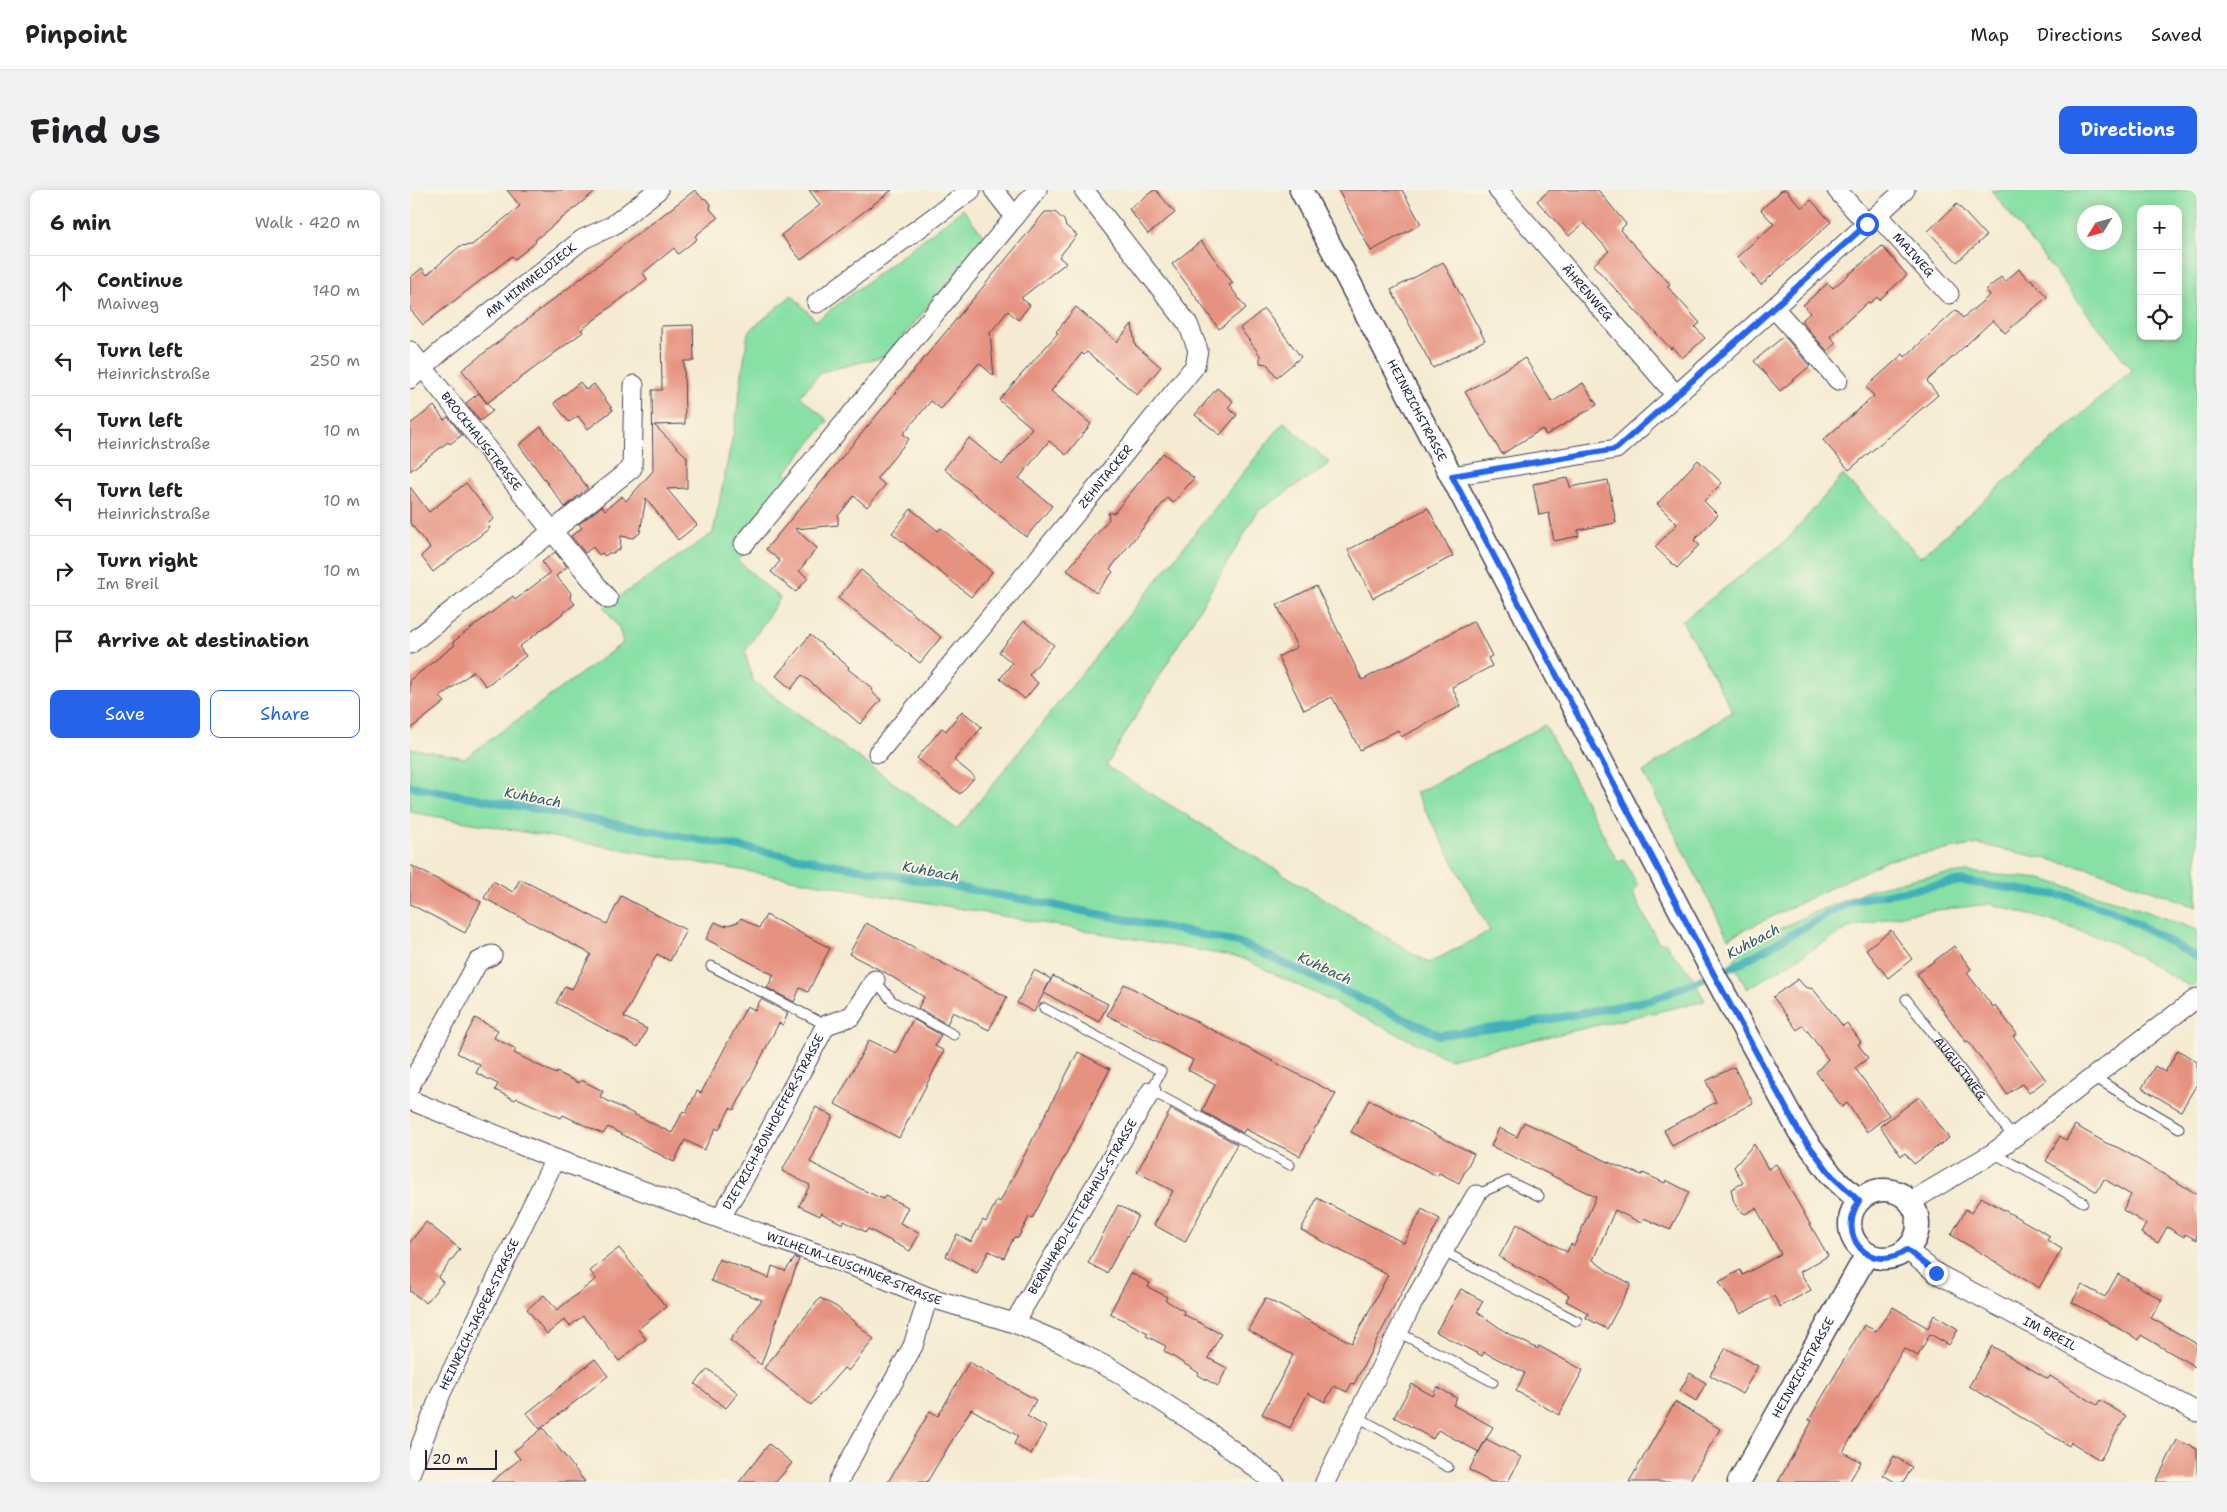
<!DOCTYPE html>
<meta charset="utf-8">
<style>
body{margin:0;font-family:"Shantell Sans",sans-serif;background:#f2f2f2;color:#202124}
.controls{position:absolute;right:15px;top:15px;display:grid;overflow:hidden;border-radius:10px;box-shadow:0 2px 12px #0003}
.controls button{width:45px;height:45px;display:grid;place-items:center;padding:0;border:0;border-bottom:1px solid #e0e0e0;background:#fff;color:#202124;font:25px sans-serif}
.compass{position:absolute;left:1667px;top:15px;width:45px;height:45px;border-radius:50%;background:#fff;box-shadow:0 2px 12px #0003;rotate:233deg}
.scale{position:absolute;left:15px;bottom:12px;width:72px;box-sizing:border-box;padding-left:5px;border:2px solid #22223b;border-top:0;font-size:14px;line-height:18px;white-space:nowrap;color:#22223b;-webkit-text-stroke:4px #fcf5e5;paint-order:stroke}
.stop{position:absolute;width:15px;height:15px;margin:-11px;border:4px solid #2563eb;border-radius:50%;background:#fff}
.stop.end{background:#2563eb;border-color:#fff;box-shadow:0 1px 5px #0008}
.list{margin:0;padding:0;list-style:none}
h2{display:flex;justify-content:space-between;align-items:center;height:65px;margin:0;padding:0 20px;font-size:21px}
h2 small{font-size:16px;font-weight:400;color:#757577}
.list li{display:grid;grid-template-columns:32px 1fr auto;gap:15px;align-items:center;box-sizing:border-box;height:70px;padding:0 20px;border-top:1px solid #e0e0e0}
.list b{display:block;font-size:19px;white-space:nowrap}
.list p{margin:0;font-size:16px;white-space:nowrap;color:#757577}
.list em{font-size:16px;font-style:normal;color:#757577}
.actions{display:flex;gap:10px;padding:15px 20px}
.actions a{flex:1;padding:11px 0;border:1px solid #2563eb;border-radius:10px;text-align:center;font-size:18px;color:#2563eb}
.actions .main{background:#2563eb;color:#fff}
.icon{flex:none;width:28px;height:28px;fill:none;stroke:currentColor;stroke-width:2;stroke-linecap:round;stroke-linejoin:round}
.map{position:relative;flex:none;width:1787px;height:1292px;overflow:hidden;border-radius:10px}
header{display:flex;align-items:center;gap:30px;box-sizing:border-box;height:70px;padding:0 25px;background:#fff;border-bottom:1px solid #e0e0e0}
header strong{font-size:24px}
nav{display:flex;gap:28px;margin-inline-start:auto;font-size:18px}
.intro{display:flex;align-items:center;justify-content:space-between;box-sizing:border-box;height:120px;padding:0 30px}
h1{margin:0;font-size:35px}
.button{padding:12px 22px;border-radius:10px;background:#2563eb;color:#fff;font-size:18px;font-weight:700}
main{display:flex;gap:30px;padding:0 30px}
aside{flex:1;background:#fff;border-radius:10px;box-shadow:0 2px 12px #0003}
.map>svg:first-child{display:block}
.green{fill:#89e0a4;stroke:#568170;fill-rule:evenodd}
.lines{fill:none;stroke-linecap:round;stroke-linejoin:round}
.stream{stroke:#3fafb8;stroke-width:8}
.building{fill:#e69281}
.service-casing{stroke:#424052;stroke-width:11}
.minor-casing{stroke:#424052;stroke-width:21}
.tertiary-casing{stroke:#424052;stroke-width:25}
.service{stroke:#fff;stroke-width:9}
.minor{stroke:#fff;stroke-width:19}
.tertiary{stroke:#fff;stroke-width:22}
.route{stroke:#2563eb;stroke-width:6}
.labels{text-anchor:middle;stroke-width:4;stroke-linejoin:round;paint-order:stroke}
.street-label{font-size:12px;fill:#22223b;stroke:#fcf5e5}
.water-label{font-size:14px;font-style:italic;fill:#2e5a6d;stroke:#fcf5e5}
</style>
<header>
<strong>Pinpoint</strong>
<nav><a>Map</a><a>Directions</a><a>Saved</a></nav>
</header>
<div class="intro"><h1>Find us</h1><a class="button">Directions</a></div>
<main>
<aside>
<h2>6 min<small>Walk · 420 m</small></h2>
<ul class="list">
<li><svg class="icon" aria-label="ahead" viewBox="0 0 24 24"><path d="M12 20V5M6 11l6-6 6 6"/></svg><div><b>Continue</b><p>Maiweg</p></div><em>140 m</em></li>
<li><svg class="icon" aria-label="left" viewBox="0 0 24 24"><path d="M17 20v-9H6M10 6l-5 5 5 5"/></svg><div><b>Turn left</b><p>Heinrichstraße</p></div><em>250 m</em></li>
<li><svg class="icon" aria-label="left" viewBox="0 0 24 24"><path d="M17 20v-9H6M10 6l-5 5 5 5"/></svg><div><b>Turn left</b><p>Heinrichstraße</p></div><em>10 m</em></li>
<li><svg class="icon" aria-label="left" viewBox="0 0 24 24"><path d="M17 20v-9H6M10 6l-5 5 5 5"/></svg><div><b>Turn left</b><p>Heinrichstraße</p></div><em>10 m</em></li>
<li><svg class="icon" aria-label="right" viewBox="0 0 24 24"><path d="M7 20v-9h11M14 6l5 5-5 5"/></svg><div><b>Turn right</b><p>Im Breil</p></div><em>10 m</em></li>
<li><svg class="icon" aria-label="arrive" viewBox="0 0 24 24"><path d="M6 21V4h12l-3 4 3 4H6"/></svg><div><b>Arrive at destination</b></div></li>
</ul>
<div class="actions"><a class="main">Save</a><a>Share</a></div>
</aside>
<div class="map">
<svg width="1787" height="1292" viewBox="0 0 1787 1292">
<rect width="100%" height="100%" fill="#fcf5e5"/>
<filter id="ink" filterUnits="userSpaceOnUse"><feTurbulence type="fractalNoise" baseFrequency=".02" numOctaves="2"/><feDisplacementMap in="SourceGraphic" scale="10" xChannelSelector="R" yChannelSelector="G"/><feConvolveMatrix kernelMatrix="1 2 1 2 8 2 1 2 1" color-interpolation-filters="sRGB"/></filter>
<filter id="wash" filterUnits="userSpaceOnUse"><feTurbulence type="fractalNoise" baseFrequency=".0096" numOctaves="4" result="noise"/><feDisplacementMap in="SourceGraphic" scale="20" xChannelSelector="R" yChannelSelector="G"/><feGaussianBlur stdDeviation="1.12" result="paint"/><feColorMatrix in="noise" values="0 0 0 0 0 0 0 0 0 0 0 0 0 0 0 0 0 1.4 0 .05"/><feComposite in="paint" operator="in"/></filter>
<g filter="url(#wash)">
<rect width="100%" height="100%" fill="#f5ebd2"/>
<g class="green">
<path d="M1581,0H1787V717L1683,679L1568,654L1478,670L1318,748L1233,582L1323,521L1272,431L1376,351L1433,285L1510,367L1722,180ZM1731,19H1768V146H1731ZM1674,22H1704V52H1674Z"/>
<polygon points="553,19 575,48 477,166 411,182 390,206 418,231 375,283 392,298 328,371 370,408 335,462 343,491 547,639 874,232 920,273 848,321 696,576 1019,773 1080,741 1006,603 1135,535 1208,672 1214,670 1228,696 1223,704 1248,752 1256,753 1263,764 1280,783 1295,811 1039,869 832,768 0,622 0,558 55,568 213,453 209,438 194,417 303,343 325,235 338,142 382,105 406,131"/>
<polygon points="1557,682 1631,689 1710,712 1787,740 1787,793 1781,797 1702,752 1638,730 1581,714 1500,723 1438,738 1337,799 1323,772 1332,757 1400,724 1462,699 1507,688"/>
</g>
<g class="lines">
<polyline class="stream" points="0,596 643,715 828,752 1029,845 1116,834 1241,810 1329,774 1443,710 1551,691 1660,707 1703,721 1787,767"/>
</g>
<g id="blocks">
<g class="building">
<polygon points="97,0 187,0 125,50 126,52 105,69 102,66 13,135 0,119 0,88 12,78 17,85 50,56 62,55 110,16"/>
<polygon points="285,0 292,8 296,9 301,14 300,19 308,28 285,46 287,49 268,64 264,58 233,83 237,89 171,140 173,142 77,213 52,180"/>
<polygon points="399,0 482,0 391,70 371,45 410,15"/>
<polygon points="744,0 746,0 765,23 738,44 719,19"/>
<polygon points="928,0 992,0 1011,34 961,61"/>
<polygon points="1140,0 1188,0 1216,34 1210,40 1260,94 1257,96 1290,133 1285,137 1295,148 1272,168 1262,157 1261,159 1183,75 1199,61 1174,33 1159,46 1127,11"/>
<polygon points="1372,0 1376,0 1392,18 1401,10 1421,32 1351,95 1327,67 1364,34 1351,20"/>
<polygon points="1547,14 1576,46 1547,72 1518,41"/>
<polygon points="635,22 645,22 654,30 656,36 667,45 649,67 656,73 611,108 620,115 608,130 598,121 580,143 584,186 569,173 531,219 521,211 493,244 499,249 467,288 475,295 457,317 444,306 428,326 428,335 385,339 407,358 389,381 398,388 386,402 361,382 370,371 356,359"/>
<polygon points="791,51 823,93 819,95 836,118 809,139 762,74"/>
<polygon points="1472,56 1497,85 1469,110 1467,107 1460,113 1458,112 1420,146 1426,153 1417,161 1391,131 1400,123 1393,115 1418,93 1423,98"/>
<polygon points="1033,72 1075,150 1023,178 981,100"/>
<polygon points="1609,79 1619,90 1621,89 1637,107 1595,143 1583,130 1517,191 1528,205 1439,280 1413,250 1464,206 1456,197 1493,164 1495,167 1546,120 1553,128 1580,105 1576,100 1591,87 1595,92"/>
<polygon points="666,117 707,152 722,134 725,155 751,177 727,205 677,162 674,165 672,163 641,201 681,234 656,265 639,251 609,288 642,316 616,347 534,279 559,248 592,275 622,238 589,210 648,143 646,142"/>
<polygon points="854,119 891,167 867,187 857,174 850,173 850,165 830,138"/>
<polygon points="283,135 284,171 274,171 275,234 244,235 277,267 277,298 257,299 287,335 268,350 236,308 230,343 223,348 211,346 210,359 203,363 199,363 195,366 192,363 189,365 183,357 175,363 161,346 172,338 169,334 192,316 195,320 212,306 216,311 243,281 242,200 252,200 251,136"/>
<polygon points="1374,146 1400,176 1370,201 1344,171"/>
<polygon points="1115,168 1142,212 1173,193 1187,215 1136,245 1132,239 1092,264 1055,202"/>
<polygon points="170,192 176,200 184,194 203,220 178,239 168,226 159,232 144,213"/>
<polygon points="807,198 823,211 818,218 827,225 810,245 785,225"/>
<polygon points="69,203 83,221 70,231 56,213"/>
<polygon points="24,216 34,230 38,227 52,245 40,254 38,252 0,281 0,234"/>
<polygon points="131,237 178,298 155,317 109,255"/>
<polygon points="753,263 784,288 763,313 757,308 700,379 703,382 686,403 657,380 699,329 698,323 704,323"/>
<polygon points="1288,270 1312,293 1294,311 1308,325 1284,350 1289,355 1267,378 1245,357 1267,334 1247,314"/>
<polygon points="1158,288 1160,297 1198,290 1206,333 1168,340 1169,346 1144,351 1139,323 1129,325 1123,294"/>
<polygon points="56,293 84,329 77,334 80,338 23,382 11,366 20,358 0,333 0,297 19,322"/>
<polygon points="1018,318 1043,366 963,408 938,360"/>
<polygon points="501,319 528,341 531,338 582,382 561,407 482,343"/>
<polygon points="145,362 157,377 146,386 161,403 160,408 165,414 109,457 116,466 76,496 64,481 30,507 35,512 0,539 0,490 45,455 43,452 103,406 105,410 140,383 132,372"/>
<polygon points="451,380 531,447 510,473 428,408"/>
<polygon points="906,396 952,490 1064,431 1082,466 1078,468 1082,476 1042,497 1051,516 991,547 988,540 950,560 922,507 894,520 868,467 887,457 867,415"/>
<polygon points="614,431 644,455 619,485 628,493 615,509 590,489 602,473 589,462"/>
<polygon points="400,445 439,477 438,479 462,498 463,503 471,510 450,534 392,485 381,499 366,486"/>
<polygon points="552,521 572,537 544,570 565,587 550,604 507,568 532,538 536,541"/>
<polygon points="0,675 71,712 55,743 0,714"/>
<polygon points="110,689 197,734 211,706 276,740 260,771 247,764 214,827 237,839 228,857 146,813 155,796 162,799 181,764 74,708 83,691 103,702"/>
<polygon points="356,725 420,758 398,802 390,798 384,812 357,798 364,785 296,749 305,732 314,736 328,732 331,728 349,738"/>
<polygon points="456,733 597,807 579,840 543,822 537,834 508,818 514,807 476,783 439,764"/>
<polygon points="1481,740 1502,769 1478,788 1456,759"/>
<polygon points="1544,756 1561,779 1557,783 1583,817 1585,815 1607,844 1603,846 1636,890 1619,903 1612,894 1597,904 1558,851 1556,852 1507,784"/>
<polygon points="624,780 641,789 624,822 607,813"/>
<polygon points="643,786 698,814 689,832 634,803"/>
<polygon points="1388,789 1395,797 1403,799 1433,836 1437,833 1451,852 1448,854 1458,868 1445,878 1479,925 1457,942 1437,913 1432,917 1406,882 1418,869 1393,835 1387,840 1363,807"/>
<polygon points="714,794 926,904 907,936 906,936 890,966 835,939 833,943 792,921 805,895 778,880 783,870 697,825"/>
<polygon points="351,809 378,823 373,835 369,833 324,920 320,918 309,940 306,938 294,960 275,950 264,972 198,937 193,944 153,925 151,928 107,908 105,910 85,900 88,894 66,883 70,875 47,863 65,828 88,840 84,848 106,859 104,863 146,884 147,882 169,893 171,890 193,901 190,907 262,943 273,921 276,923 287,901 291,903 337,816 345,820"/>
<polygon points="503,829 531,845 525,856 534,861 489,948 425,914 459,850 486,863"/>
<polygon points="1768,860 1787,872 1787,894 1771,921 1732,898 1745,876 1755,882"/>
<polygon points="668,862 700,879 622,1029 619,1027 608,1048 604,1047 594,1068 579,1061 567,1083 536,1066 547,1044 561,1052 573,1030 576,1032 587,1010 590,1012"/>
<polygon points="1324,877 1343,913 1262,956 1254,940 1306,912 1296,891"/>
<polygon points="1509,907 1539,948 1504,974 1495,963 1491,966 1470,936"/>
<polygon points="959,910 1064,964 1049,993 1029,983 1027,986 941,942"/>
<polygon points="406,917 423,926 400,972 451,999 473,1009 475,1006 498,1017 490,1033 510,1043 500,1061 458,1039 456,1042 434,1031 433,1034 411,1023 410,1026 389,1016 400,995 372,981"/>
<polygon points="761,919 827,954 775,1052 744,1035 763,1001 727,982"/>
<polygon points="1114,932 1207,976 1232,985 1233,983 1255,993 1256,990 1279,1002 1260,1040 1234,1028 1231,1033 1205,1020 1183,1070 1200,1083 1221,1094 1197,1139 1176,1128 1178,1123 1156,1111 1159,1105 1089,1067 1107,1034 1157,1062 1161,1054 1164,1056 1186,1007 1081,956 1089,938 1107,947"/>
<polygon points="1665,935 1696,953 1709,958 1787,1004 1787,1050 1775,1044 1774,1047 1757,1037 1748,1053 1731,1043 1736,1034 1713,1020 1721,1005 1694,989 1687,1002 1636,971 1650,946 1656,950"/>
<polygon points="1344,954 1358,979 1366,974 1418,1066 1390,1082 1401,1100 1370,1117 1364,1106 1331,1124 1309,1092 1330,1080 1333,1085 1371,1064 1346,1018 1335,1024 1327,1018 1323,1009 1321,999 1333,993 1324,977"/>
<polygon points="1571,1007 1640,1046 1637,1050 1652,1059 1629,1098 1541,1045 1556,1019 1561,1023"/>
<polygon points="907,1008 994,1053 1012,1019 1030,1029 944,1194 942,1193 937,1202 924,1196 915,1212 898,1203 880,1238 852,1224 883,1165 838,1140 855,1108 942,1153 978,1085 891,1040"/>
<polygon points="708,1015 728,1026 697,1083 678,1073"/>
<polygon points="16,1032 50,1059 28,1088 33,1092 16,1113 0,1101 0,1052"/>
<polygon points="209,1058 256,1117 228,1139 236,1149 209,1171 173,1126 160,1136 154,1130 137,1144 117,1119 134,1105 147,1120 186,1089 180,1081"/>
<polygon points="385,1068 389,1069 351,1175 320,1150 352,1110 301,1091 309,1069 359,1088 362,1076 375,1081"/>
<polygon points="721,1083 740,1093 738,1097 757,1107 755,1110 774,1121 773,1124 811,1144 798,1168 817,1178 808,1196 788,1185 789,1183 754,1161 756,1156 736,1146 738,1143 700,1123"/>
<polygon points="1708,1084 1752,1110 1741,1128 1787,1154 1787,1178 1731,1145 1729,1150 1662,1112 1672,1095 1695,1107"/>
<polygon points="1051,1099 1073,1111 1067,1122 1097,1143 1128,1159 1129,1156 1173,1180 1149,1225 1106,1201 1115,1183 1074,1162 1072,1166 1026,1142"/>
<polygon points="410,1108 427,1117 464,1149 438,1181 434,1178 401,1215 354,1178"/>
<polygon points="1483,1117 1518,1138 1524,1125 1548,1139 1539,1155 1520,1144 1508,1166 1494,1158 1433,1262 1451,1272 1439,1292 1368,1292 1402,1231 1399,1230 1454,1135 1466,1141"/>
<polygon points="1582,1156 1638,1189 1640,1186 1687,1215 1690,1210 1716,1226 1690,1270 1661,1252 1659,1256 1559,1196"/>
<polygon points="1316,1158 1348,1176 1332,1204 1300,1185"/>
<polygon points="185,1169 198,1186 130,1239 117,1223"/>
<polygon points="559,1172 626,1210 617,1226 636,1237 621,1264 604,1254 608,1246 561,1219 517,1292 478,1292 520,1221 528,1226"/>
<polygon points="298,1179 328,1203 316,1218 285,1194"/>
<polygon points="1280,1183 1296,1193 1286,1211 1270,1201"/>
<polygon points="1002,1194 1023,1206 1027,1197 1047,1208 1043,1215 1083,1237 1069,1262 1028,1240 1023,1249 984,1227"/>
<polygon points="1265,1212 1310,1239 1279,1292 1219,1292"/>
<polygon points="133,1238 175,1292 81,1292 110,1269 104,1261"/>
<polygon points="1076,1249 1111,1267 1098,1292 1081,1292 1059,1280"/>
<polygon points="1767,1250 1787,1259 1787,1292 1746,1292"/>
<polygon points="359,1254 382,1273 366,1292 329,1292"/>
<polygon points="1484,1266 1502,1277 1494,1292 1485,1292 1473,1285"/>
</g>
</g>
</g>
<g filter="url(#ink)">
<use href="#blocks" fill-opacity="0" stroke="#424052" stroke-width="1"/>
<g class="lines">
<g class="service-casing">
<g id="service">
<polyline points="301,776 416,835"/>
<polyline points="465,790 482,811 544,845"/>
<path id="s1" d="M1496,809L1603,947"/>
<polyline points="634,818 751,881 741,901 880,975"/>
<polyline points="1682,886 1769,938"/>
<polyline points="1583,963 1673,1012"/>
<polyline points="1066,1005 1098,991 1129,1006"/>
<polyline points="1032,1061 1167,1131"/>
<polyline points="988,1142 1083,1192"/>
<polyline points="946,1226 1038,1277"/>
</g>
</g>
<g class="minor-casing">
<g id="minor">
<polyline points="584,0 605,27"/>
<path id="s2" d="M1088,0L1266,205"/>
<polyline points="1427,0 1457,34"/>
<path id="s3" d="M1467,25L1539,104"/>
<polyline points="407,113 561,0"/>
<polyline points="1364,118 1428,190"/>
<path id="s4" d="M0,161L142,341L198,409"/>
<path id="s5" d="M0,189L34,159L173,49L202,36L248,0"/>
<polyline points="1042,286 1206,259 1495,0"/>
<polyline points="334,354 627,0"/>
<polyline points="0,454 222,278 224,195"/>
<path id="s6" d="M468,563L685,300L785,176L788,160L778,134L674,0"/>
<polyline points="0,896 68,772 82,765"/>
<path id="s7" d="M0,910L145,969L461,1083L518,1107L604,1133L647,1151L709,1183L801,1244L864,1292"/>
<polyline points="1500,1012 1583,963 1787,808"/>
<path id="s8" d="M310,1028L333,990L416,835L442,826L465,790"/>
<path id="s9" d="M1497,1060L1526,1083L1787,1222"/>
<path id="s10" d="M604,1133L741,901"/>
<path id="s11" d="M0,1284L31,1203L145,969"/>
<polyline points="428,1292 503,1156 518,1107"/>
<polyline points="915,1292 1001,1116 1066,1005"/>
</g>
</g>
<g class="tertiary-casing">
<g id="tertiary">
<path id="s12" d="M891,0L1294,766L1389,941L1422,986L1449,1011"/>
<circle cx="1474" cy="1034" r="34"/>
<path id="s13" d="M1329,1292L1457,1064"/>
</g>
</g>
<use href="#service" class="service"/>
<use href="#minor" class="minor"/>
<use href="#tertiary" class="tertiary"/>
</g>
</g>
<g class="lines" filter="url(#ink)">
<path class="route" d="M1457,34L1206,259L1042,286L1294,766L1389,942L1422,986L1449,1011C1426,1047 1460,1085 1497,1060L1526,1083"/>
</g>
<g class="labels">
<g class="street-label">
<text dy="4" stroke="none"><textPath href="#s3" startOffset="54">MAIWEG</textPath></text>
<text dy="4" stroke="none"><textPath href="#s5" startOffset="156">AM HIMMELDIECK</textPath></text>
<text dy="4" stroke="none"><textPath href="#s2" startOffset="136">ÄHRENWEG</textPath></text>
<text dy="4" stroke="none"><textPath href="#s12" startOffset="249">HEINRICHSTRASSE</textPath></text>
<text dy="4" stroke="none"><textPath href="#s4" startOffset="115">BROCKHAUSSTRASSE</textPath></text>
<text dy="4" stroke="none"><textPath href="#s6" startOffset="358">ZEHNTACKER</textPath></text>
<text dy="4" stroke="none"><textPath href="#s1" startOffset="88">AUGUSTWEG</textPath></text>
<text dy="4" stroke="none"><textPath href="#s8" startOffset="110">DIETRICH-BONHOEFFER-STRASSE</textPath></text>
<text dy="4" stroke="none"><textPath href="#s10" startOffset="135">BERNHARD-LETTERHAUS-STRASSE</textPath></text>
<text dy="4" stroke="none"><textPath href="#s7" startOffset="475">WILHELM-LEUSCHNER-STRASSE</textPath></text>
<text dy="4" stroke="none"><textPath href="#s11" startOffset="174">HEINRICH-JASPER-STRASSE</textPath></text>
<text dy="4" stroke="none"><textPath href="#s9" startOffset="166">IM BREIL</textPath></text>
<text dy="4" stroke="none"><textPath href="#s13" startOffset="131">HEINRICHSTRASSE</textPath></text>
</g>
<g class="water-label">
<text transform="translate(123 607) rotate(11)" y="5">Kuhbach</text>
<text transform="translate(521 681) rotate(11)" y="5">Kuhbach</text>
<text transform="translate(1343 751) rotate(-28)" y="5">Kuhbach</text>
<text transform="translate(915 778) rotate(25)" y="5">Kuhbach</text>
</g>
</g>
</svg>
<div class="controls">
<button>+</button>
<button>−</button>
<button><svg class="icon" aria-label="locate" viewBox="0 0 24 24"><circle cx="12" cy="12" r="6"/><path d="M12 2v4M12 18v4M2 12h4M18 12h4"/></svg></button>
</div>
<svg class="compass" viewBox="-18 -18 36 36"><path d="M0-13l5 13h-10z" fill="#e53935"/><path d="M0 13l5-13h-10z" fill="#757577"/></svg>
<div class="scale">20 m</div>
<div class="stop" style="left:1457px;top:34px"></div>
<div class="stop end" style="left:1526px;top:1083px"></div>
</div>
</main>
